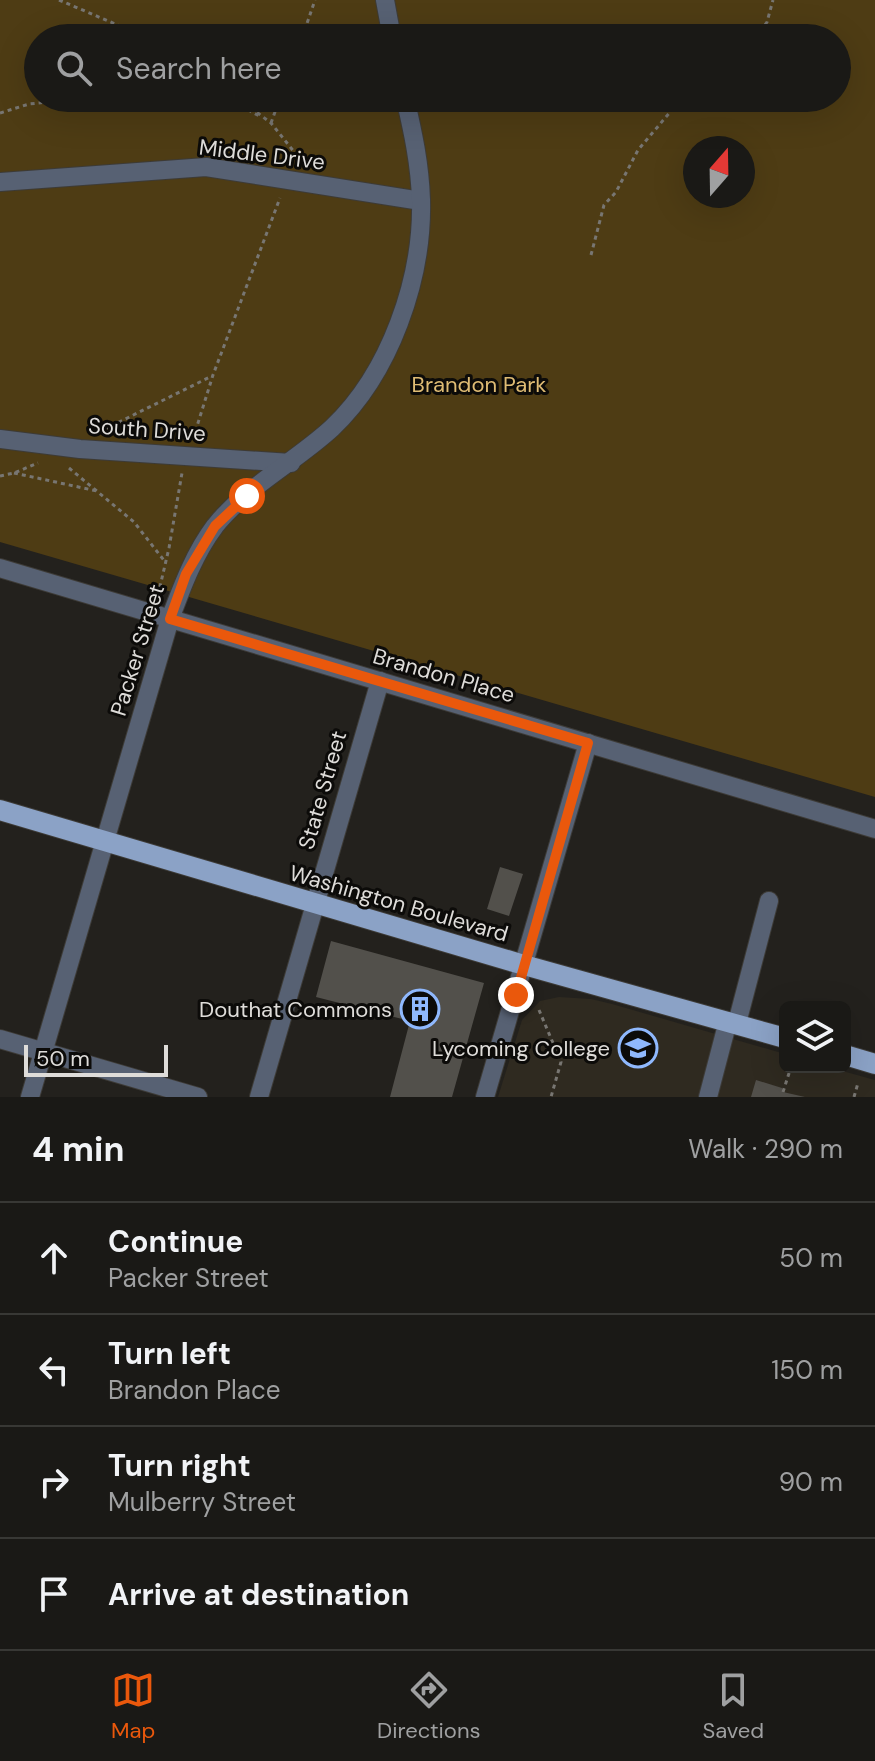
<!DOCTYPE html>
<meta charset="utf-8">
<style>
body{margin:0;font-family:"DM Sans",sans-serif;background:#23221f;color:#f1f3f6}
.controls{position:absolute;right:24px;bottom:24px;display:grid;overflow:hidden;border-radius:12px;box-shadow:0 8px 32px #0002}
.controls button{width:72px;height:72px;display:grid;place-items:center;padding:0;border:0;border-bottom:2px solid #383835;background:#1a1916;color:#f1f3f6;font:40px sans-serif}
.compass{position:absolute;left:683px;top:136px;width:72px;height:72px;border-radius:50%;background:#1a1916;box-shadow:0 8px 32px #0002;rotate:20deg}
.scale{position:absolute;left:24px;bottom:20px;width:144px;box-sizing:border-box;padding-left:8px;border:4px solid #dedcd9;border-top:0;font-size:22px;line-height:28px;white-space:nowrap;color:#dedcd9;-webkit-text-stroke:6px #0c0b09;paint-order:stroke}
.stop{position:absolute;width:24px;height:24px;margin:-18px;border:6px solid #ea580c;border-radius:50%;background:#fff}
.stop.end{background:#ea580c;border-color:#fff;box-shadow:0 2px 8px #0008}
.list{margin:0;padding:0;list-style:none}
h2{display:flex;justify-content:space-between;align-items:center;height:104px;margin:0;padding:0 32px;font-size:34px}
h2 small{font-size:26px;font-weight:400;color:#9fa0a1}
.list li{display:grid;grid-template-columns:52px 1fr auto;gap:24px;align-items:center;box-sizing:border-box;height:112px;padding:0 32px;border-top:2px solid #383835}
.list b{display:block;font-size:30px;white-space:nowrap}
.list p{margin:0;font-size:26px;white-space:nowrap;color:#9fa0a1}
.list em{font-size:26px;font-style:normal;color:#9fa0a1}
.icon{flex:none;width:44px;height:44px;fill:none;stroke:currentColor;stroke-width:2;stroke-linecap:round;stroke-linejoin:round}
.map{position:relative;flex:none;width:875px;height:1097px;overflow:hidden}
.search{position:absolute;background:#1a1916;box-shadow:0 8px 32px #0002;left:24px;right:24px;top:24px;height:88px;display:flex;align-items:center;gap:20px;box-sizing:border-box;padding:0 28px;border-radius:44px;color:#9fa0a1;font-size:30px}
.sheet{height:552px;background:#1a1916}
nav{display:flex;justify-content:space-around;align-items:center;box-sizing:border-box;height:112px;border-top:2px solid #383835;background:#1a1916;font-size:22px;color:#9fa0a1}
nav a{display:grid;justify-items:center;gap:4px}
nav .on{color:#ea580c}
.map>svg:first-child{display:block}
.built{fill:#2f2a20}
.green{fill:#4e3c14;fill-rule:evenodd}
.building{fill:#52504b}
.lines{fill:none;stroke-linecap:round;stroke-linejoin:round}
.minor-casing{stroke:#3d3b37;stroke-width:20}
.major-casing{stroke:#3d3b37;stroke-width:22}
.path{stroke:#787672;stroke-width:3;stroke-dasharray:4 4;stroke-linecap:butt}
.minor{stroke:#576173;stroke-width:18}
.major{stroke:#8ba2c6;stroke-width:20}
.route{stroke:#ea580c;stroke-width:10}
.labels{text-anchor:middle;stroke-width:6;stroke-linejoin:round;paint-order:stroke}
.street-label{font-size:22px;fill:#dedcd9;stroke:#0c0b09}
.park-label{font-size:22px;fill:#dfbc74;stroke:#0c0b09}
.poi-label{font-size:22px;fill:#dedcd9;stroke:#0c0b09;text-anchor:end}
</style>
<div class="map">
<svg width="875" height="1097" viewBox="0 0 875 1097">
<rect width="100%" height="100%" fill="#23211d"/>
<polygon class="built" points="559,997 591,999 612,1004 785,1054 785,1067 828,1067 875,1080 875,1097 498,1097 522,1020 540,1001"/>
<path class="green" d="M0,0H875V797L0,542ZM38,38H837V98H38ZM695,148H743V196H695Z"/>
<g class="building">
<polygon points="500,867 523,874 509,916 487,909"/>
<polygon points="331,941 484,983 452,1097 390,1097 410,1021 316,997"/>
<polygon points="756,1080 782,1088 783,1092 805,1097 751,1097"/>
</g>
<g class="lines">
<g class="minor-casing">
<g id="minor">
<polyline points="385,0 392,38"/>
<polyline points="0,182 206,167 421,201"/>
<polyline points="0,439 80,449 291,463"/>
<polyline points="0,568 875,829"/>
<polyline points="737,1023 769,901"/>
<polyline points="0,1039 198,1097"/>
<path d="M30,1097L170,619C182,587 194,554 215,526C246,487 295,462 332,428C390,373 423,279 421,200C420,165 413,132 405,98"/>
<polyline points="259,1097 380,681"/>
<polyline points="485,1097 588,743"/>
<polyline points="708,1097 728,1021"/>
</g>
</g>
<g class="major-casing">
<g id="major">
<polyline points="0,810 524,965 785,1038"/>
<polyline points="845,1055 875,1064"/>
</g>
</g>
<g class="path">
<polyline points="59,0 148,38"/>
<polyline points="302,38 315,0"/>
<polyline points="756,38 767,22 773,0"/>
<polyline points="227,98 261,117"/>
<polyline points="238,98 271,123 295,153 292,161"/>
<polyline points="0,113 29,104 88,98"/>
<polyline points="271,123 280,98"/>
<polyline points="591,255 604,205 616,192 638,150 682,98"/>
<polyline points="97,433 212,376"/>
<polyline points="193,439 213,375 280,198"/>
<polyline points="69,468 134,522 166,563"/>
<polyline points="14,473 97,491"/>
<polyline points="0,476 14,473 38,463"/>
<polyline points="158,595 169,548 182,473"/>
<polyline points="539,1010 561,1062 551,1097"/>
<polyline points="783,1092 791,1067"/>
<polyline points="854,1097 858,1083"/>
</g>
<use href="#minor" class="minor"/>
<use href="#major" class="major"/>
</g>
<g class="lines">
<polyline class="route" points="247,496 215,526 186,574 170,619 588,743 516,995"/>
</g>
<defs>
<g id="building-ring" transform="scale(2)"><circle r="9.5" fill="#0c0b09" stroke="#8fb8fd" stroke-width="1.5"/><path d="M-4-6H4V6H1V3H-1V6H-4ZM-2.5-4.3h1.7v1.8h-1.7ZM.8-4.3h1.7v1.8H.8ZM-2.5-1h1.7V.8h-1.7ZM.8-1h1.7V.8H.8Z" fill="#8fb8fd"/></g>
<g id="university-ring" transform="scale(2)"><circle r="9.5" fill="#0c0b09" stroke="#8fb8fd" stroke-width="1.5"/><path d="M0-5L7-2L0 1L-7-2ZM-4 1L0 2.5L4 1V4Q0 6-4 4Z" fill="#8fb8fd"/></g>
</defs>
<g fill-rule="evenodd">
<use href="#building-ring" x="420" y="1009"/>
<use href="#university-ring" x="638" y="1048"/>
</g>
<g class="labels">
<g class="street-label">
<text transform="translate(262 154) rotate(7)" y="8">Middle Drive</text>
<text transform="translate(147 429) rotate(4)" y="8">South Drive</text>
<text transform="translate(137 650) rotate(-73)" y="8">Packer Street</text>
<text transform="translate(444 675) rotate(16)" y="8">Brandon Place</text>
<text transform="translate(322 790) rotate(-74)" y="8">State Street</text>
<text transform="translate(399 903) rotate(16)" y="8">Washington Boulevard</text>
</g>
<g class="park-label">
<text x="479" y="392">Brandon Park</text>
</g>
<g class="poi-label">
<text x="392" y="1017">Douthat Commons</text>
<text x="610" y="1056">Lycoming College</text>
</g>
</g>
</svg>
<div class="controls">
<button><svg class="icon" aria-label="layers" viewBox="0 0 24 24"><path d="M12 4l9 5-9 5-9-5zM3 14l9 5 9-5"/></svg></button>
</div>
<svg class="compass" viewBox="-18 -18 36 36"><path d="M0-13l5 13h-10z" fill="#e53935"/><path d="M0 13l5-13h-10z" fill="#9fa0a1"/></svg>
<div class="scale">50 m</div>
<div class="stop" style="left:247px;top:496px"></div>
<div class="stop end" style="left:516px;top:995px"></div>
<div class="search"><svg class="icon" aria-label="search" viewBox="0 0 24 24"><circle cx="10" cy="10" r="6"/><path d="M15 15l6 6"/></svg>Search here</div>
</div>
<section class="sheet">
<h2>4 min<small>Walk · 290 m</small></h2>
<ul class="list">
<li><svg class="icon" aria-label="ahead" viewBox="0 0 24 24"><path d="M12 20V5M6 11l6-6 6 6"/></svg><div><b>Continue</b><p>Packer Street</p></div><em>50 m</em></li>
<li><svg class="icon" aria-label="left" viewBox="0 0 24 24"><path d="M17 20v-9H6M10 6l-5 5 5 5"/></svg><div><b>Turn left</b><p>Brandon Place</p></div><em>150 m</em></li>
<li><svg class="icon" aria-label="right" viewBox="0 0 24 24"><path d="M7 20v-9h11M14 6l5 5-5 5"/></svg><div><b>Turn right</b><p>Mulberry Street</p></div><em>90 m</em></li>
<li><svg class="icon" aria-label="arrive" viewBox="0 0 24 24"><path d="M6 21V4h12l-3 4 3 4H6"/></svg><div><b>Arrive at destination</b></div></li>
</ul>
</section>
<nav>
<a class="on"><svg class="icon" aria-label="map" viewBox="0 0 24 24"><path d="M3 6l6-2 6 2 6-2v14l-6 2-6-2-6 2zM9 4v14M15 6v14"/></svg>Map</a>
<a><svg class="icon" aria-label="directions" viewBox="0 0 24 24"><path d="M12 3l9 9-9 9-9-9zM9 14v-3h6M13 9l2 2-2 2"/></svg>Directions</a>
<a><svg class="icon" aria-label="saved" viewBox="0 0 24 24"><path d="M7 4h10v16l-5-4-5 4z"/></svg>Saved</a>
</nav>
